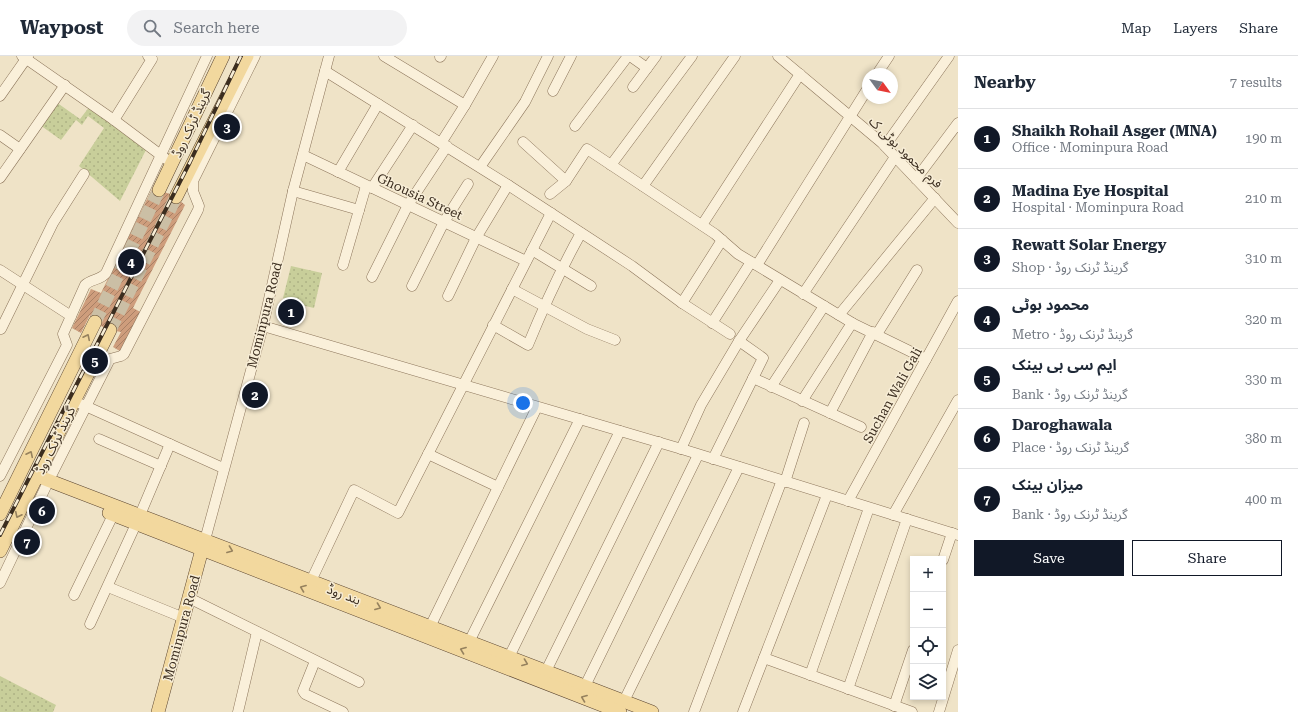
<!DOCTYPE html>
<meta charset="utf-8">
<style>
body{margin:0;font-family:"Roboto Serif","Noto Sans Arabic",serif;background:#f2f2f3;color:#1f2937}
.controls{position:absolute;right:12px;bottom:12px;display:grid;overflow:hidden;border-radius:0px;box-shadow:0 2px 6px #0003}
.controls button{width:36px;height:36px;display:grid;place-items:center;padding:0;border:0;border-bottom:1px solid #e0e1e3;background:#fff;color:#1f2937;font:20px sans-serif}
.compass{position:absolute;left:862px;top:12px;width:36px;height:36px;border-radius:50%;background:#fff;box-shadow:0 2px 6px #0003;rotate:123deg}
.you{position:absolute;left:523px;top:347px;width:14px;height:14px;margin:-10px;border:3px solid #fff;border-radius:50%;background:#1a73e8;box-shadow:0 0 0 6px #1a73e833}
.badge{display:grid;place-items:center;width:26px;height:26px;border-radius:50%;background:#111827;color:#fff;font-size:13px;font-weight:700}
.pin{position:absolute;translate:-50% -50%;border:2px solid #fff;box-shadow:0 1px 4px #0006}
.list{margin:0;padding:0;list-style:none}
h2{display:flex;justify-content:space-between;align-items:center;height:52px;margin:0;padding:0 16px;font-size:17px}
h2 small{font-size:13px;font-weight:400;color:#747a83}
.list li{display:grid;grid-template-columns:26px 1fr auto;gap:12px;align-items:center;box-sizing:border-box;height:60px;padding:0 16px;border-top:1px solid #e0e1e3}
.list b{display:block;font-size:15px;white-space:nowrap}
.list p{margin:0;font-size:13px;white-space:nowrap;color:#747a83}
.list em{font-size:13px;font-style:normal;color:#747a83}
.actions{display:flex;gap:8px;padding:12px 16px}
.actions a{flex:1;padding:9px 0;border:1px solid #111827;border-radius:0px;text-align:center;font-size:14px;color:#111827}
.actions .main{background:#111827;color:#fff}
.icon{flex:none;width:22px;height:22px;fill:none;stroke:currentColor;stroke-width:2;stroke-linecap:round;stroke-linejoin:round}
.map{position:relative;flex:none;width:958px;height:656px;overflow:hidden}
header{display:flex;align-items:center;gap:24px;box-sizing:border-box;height:56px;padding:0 20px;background:#fff;border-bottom:1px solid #e0e1e3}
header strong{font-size:19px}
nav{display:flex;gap:22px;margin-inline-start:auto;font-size:14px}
.search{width:280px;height:36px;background:#f2f2f3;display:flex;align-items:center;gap:10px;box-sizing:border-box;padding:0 14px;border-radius:22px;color:#747a83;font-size:15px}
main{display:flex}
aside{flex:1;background:#fff}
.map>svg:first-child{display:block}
.grass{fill:url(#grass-dots)}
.building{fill:url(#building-hatch)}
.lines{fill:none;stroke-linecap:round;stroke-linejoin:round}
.major-tunnel{stroke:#cbbfa5;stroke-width:13;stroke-dasharray:13 6;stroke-linecap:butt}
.minor-casing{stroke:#8c755b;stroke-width:11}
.major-casing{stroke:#59432f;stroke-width:14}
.minor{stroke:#faf0da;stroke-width:10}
.major{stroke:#f2d89e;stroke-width:13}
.rail-casing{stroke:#3b2d1f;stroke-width:4}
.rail{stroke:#f7edd6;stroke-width:2.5;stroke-dasharray:8;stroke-linecap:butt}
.oneway{stroke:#96825e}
.labels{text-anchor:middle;stroke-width:3;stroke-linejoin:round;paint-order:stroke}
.street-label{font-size:13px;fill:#3b2d1f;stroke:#f7edd6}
</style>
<header>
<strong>Waypost</strong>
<div class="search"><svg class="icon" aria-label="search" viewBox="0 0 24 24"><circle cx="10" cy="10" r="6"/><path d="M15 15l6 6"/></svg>Search here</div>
<nav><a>Map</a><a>Layers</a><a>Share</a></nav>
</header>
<main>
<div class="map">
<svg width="958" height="656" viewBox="0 0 958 656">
<defs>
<pattern id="grass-dots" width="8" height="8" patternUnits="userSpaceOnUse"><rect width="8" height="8" fill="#c8ce9a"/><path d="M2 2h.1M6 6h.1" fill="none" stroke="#adb184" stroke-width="1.8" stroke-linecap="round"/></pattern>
<pattern id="building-hatch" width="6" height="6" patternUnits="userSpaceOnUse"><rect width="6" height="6" fill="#ce9d7c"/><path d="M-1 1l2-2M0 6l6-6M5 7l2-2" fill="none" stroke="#a88065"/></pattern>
</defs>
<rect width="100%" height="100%" fill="#efe3c7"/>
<g class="grass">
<polygon points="56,46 80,63 90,50 147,92 120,145 79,110 104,72 88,60 82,69 76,64 61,84 40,69"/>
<polygon points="291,210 322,217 314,252 288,246 288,243 283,242"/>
<polygon points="0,620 56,649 53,656 0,656"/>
</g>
<polygon class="building" points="152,133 161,135 173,139 185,149 133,252 144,258 123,297 113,291 121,276 110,274 101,270 92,263 90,259 81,277 72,272 91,233 101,237"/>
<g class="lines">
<g class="major-tunnel">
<polyline points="95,266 159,134"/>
<polyline points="110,274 176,141"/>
</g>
<g class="minor-casing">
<g id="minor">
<polyline points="22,0 114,64 166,103"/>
<polyline points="384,0 465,49 441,87"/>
<polyline points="630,0 647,12"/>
<polyline points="778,0 882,87 958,167"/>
<polyline points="440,1 441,0"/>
<polyline points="325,15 508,129 632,210 682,247 730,278"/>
<polyline points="877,18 889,0"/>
<polyline points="633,31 656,0"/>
<polyline points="553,35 571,0"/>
<polyline points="0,40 28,0"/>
<polyline points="465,49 493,0"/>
<polyline points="114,64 152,3 148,0"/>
<polyline points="575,70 628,0"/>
<polyline points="0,79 20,93"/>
<polyline points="523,86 566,125"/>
<polyline points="885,90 949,0"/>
<polyline points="303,99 526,205"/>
<polyline points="611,109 692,0"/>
<polyline points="480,111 525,46 548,0"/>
<polyline points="338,116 378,48"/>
<polyline points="0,122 65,29"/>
<polyline points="916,123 958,67"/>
<polyline points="643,130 735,0"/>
<polyline points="372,132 413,69"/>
<polyline points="293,135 359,154"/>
<polyline points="550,138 566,125 587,93 715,178 738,198 854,268 926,303"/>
<polyline points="702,169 800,18"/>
<polyline points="532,194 591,230"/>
<polyline points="343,209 366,130"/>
<polyline points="757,209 868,32"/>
<polyline points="0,214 71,260"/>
<polyline points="372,221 408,149 447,90"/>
<polyline points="412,230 444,166 468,128"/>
<polyline points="512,233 587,273 615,284"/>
<polyline points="803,238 895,101"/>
<polyline points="448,240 476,182 508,129"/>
<polyline points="682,247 722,184"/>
<polyline points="839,259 935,142"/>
<polyline points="712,267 751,206"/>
<path d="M493,269L528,289C544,250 561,213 581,177"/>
<polyline points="263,270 685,394 958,479"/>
<polyline points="1,273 53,167 84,118"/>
<polyline points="877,278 917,214"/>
<polyline points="739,285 780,224"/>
<polyline points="753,322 861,371"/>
<polyline points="771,331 824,250"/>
<polyline points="802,345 852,267"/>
<polyline points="81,348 223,412"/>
<polyline points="830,357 873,276"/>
<polyline points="99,383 161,410"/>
<polyline points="681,393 701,349 739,285 763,302 713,403"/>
<polyline points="428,398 498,431"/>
<path d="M0,420L67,289L63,278L85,229C91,223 101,224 106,217L207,0"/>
<polyline points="785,426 804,367"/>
<polyline points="848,445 958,245"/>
<polyline points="140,459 170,388"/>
<polyline points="893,459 958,344"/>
<polyline points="205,484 263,270 293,135 329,0"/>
<polyline points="943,504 952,477"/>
<polyline points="311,525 354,434 398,457 551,157"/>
<polyline points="0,527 49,424 110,303 121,300 124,298 198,154 199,150 193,135 193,125 255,0"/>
<polyline points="108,531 184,562"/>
<polyline points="74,539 113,459"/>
<polyline points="189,542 359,626"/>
<polyline points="90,568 136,468"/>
<polyline points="430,571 537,351"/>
<polyline points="469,586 580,363"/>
<polyline points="509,601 620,375"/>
<polyline points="764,602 912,656"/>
<polyline points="315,605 303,635 305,638 343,656"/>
<polyline points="546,615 659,386"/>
<polyline points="810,619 869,452"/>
<polyline points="585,630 698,399"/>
<polyline points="848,633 907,463"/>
<polyline points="624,645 739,411"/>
<polyline points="894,650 913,594"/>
<polyline points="238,656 257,576"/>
<polyline points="694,656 782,424"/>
<polyline points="743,656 827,439"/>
<polyline points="939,656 958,594"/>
</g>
</g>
<g class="major-casing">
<g id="major">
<polyline points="159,134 223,0"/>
<polyline points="176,141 247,0"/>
<polyline points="37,420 652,656"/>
<polyline points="109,457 620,656"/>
<polyline points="0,458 95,266"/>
<polyline points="0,495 74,345 110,274"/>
<polyline points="158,656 204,486"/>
</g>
</g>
<use href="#minor" class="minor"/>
<use href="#major" class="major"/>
<g class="rail-casing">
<polyline id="rail" points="0,479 190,106 241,0"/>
</g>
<use href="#rail" class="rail"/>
</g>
<defs><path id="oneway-chevron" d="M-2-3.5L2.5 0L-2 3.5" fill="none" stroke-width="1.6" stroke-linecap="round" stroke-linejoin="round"/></defs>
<g class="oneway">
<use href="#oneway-chevron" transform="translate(87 281) rotate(-64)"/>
<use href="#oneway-chevron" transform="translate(30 398) rotate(-64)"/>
<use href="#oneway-chevron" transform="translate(18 459) rotate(116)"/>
<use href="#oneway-chevron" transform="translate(230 494) rotate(21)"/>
<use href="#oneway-chevron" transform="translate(303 532) rotate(-159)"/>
<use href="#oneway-chevron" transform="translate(378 551) rotate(21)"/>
<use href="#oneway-chevron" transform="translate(463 594) rotate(-159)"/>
<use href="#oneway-chevron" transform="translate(525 607) rotate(21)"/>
<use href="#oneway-chevron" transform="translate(584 642) rotate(-159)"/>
</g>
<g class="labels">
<g class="street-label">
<text transform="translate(191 67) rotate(-65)" y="5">گرینڈ ٹرنک روڈ</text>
<text transform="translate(906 96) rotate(44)" y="5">فرم محمود بوٹی ک</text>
<text transform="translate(420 140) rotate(25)" y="5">Ghousia Street</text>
<text transform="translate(264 259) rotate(-76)" y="5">Mominpura Road</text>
<text transform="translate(892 339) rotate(-61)" y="5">Suchan Wali Gali</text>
<text transform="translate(55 384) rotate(-64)" y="5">گرینڈ ٹرنک روڈ</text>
<text transform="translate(344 538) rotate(21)" y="5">بند روڈ</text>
<text transform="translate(181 572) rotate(-75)" y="5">Mominpura Road</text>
</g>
</g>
</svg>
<div class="controls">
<button>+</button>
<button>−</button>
<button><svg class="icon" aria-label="locate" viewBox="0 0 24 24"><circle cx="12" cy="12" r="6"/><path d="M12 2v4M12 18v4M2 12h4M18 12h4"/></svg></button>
<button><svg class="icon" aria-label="layers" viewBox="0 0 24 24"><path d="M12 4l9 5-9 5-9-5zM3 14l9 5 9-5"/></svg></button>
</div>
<svg class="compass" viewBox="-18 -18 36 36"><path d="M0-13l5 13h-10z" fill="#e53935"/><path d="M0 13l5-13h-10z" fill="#747a83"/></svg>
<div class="you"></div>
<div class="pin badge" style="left:291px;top:256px">1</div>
<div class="pin badge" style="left:255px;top:339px">2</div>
<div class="pin badge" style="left:227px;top:71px">3</div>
<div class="pin badge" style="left:131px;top:206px">4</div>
<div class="pin badge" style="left:95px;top:305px">5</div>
<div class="pin badge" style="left:42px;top:455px">6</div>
<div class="pin badge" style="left:27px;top:486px">7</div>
</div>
<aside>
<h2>Nearby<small>7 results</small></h2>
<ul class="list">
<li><span class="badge">1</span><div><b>Shaikh Rohail Asger (MNA)</b><p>Office · Mominpura Road</p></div><em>190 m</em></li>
<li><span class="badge">2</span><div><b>Madina Eye Hospital</b><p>Hospital · Mominpura Road</p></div><em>210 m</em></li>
<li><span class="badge">3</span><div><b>Rewatt Solar Energy</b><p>Shop · گرینڈ ٹرنک روڈ</p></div><em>310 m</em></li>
<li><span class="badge">4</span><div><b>محمود بوٹی</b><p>Metro · گرینڈ ٹرنک روڈ</p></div><em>320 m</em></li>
<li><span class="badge">5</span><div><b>ایم سی بی بینک</b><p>Bank · گرینڈ ٹرنک روڈ</p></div><em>330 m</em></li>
<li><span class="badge">6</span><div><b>Daroghawala</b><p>Place · گرینڈ ٹرنک روڈ</p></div><em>380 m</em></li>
<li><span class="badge">7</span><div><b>میزان بینک</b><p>Bank · گرینڈ ٹرنک روڈ</p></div><em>400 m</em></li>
</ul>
<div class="actions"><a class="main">Save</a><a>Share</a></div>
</aside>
</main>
